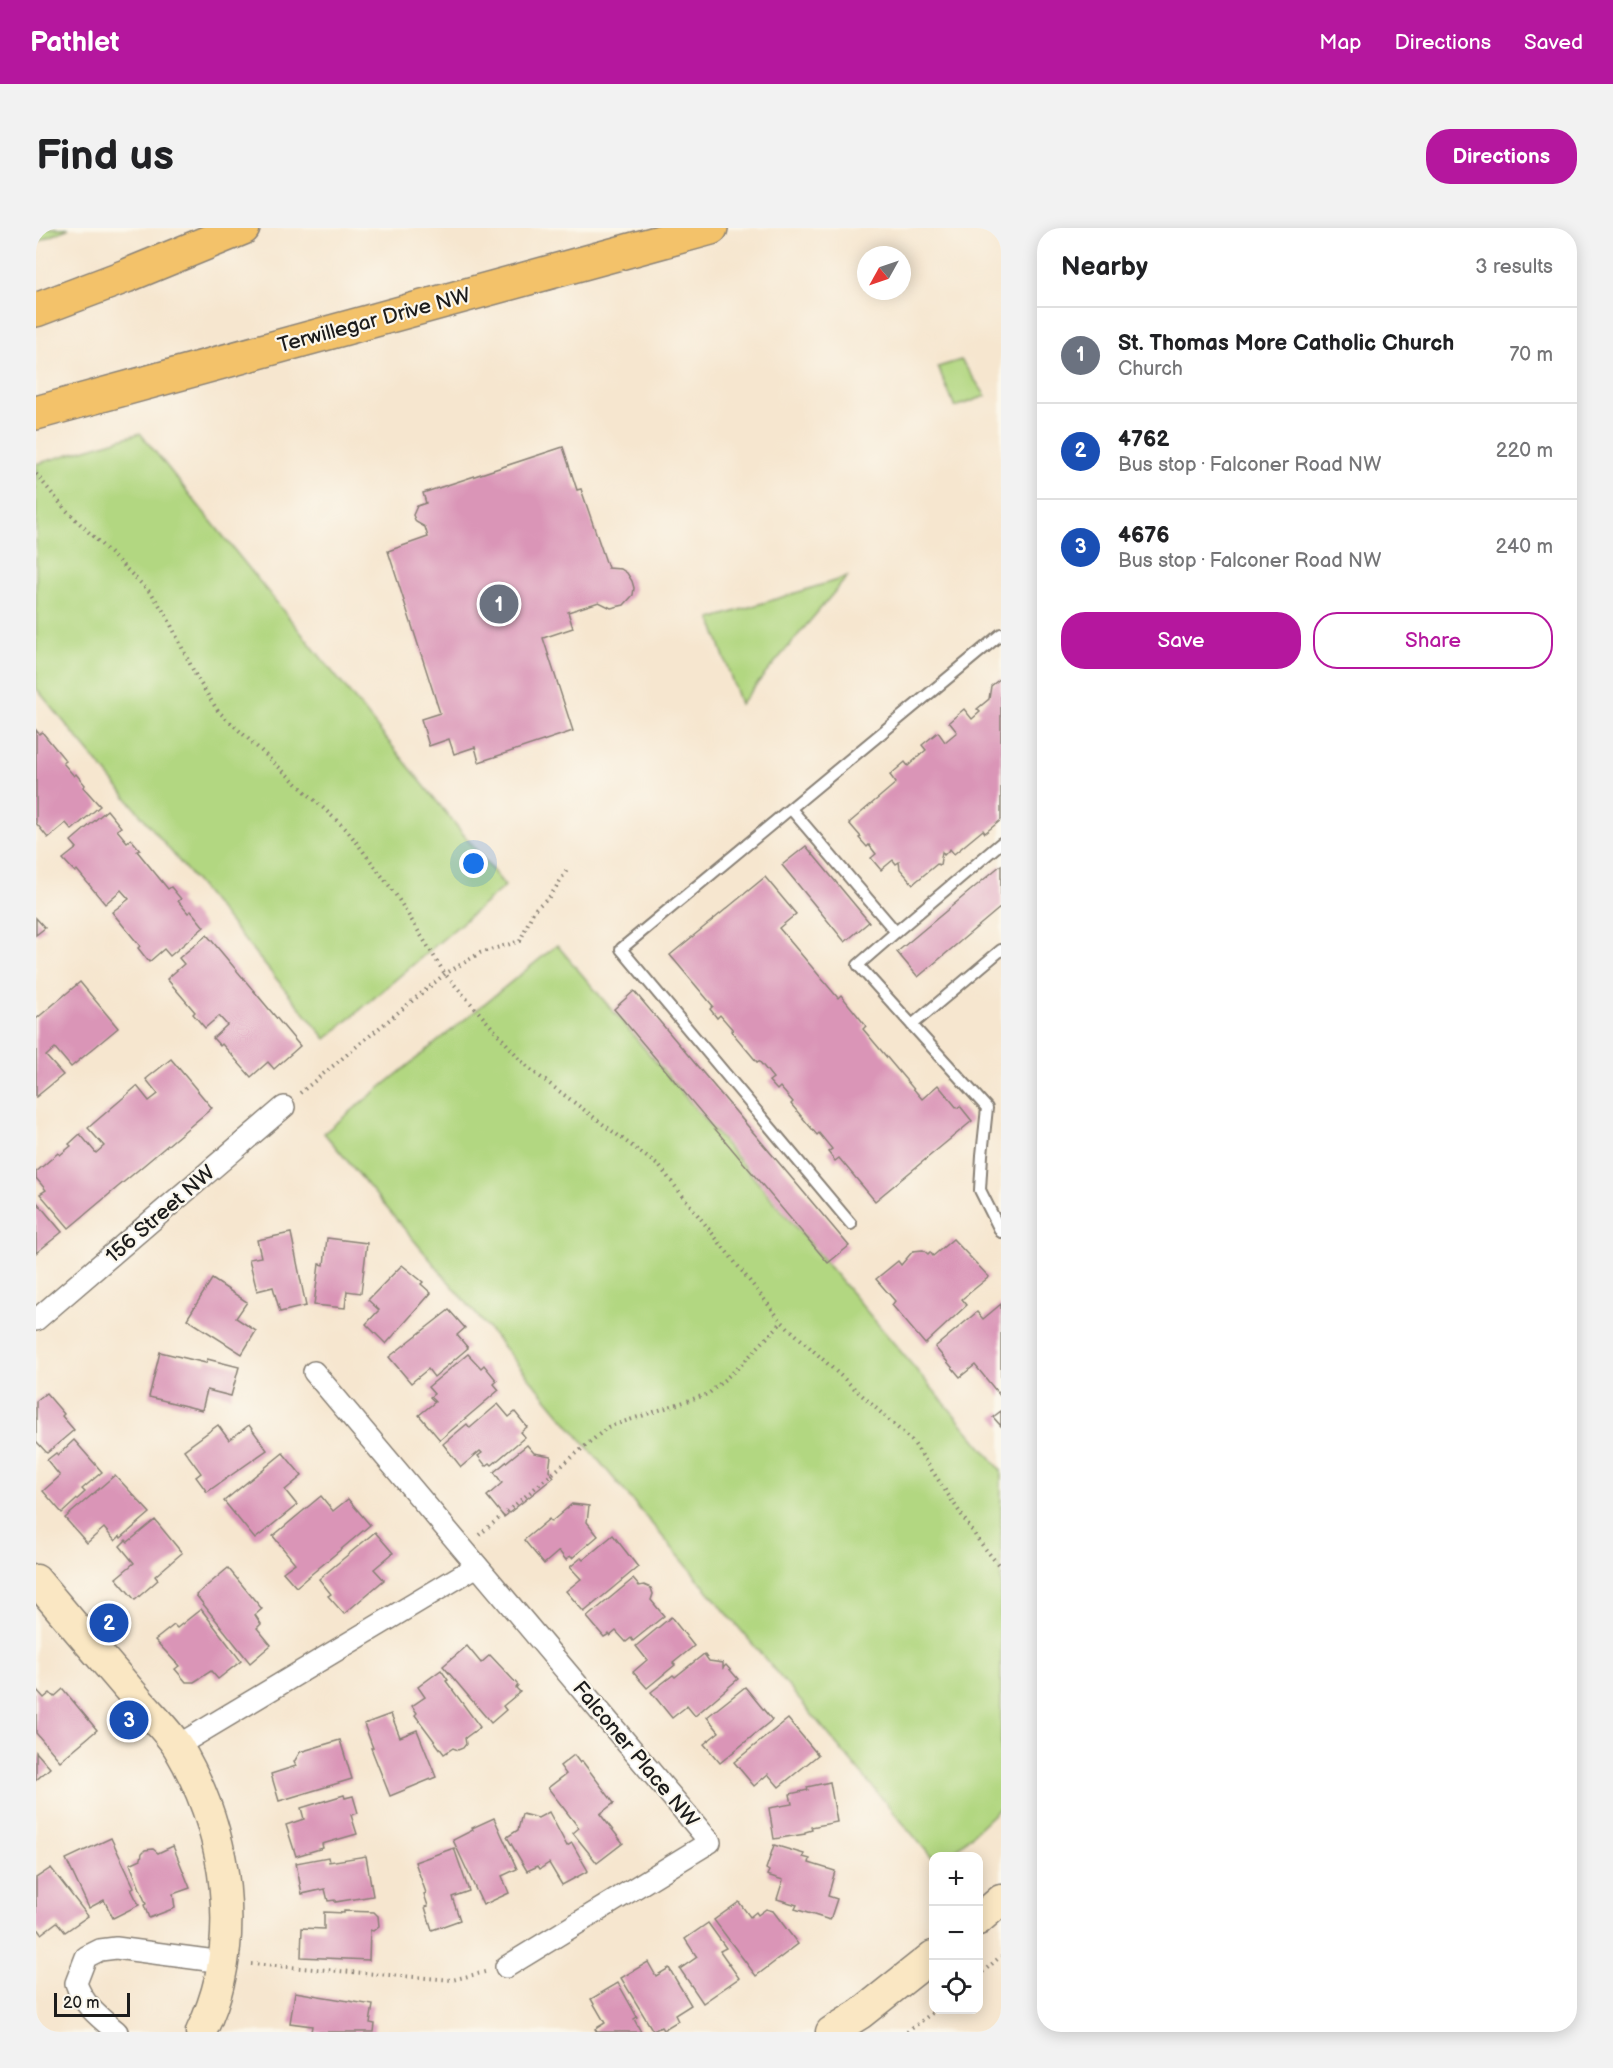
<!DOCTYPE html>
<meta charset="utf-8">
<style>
body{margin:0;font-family:"Balsamiq Sans",sans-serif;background:#f2f2f2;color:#202124}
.controls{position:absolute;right:18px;bottom:18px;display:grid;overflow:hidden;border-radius:12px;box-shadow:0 3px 15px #0003}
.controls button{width:54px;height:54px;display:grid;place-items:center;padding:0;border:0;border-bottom:2px solid #e0e0e0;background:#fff;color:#202124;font:30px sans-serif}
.compass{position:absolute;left:821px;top:18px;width:54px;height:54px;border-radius:50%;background:#fff;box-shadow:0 3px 15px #0003;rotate:230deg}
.scale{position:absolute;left:18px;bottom:15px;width:76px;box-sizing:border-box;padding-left:6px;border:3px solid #1c1c1c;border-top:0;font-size:16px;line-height:21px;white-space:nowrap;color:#1c1c1c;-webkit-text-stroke:4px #fbf7ec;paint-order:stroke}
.you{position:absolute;left:438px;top:636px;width:21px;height:21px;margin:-15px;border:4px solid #fff;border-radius:50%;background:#1a73e8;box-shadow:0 0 0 9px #1a73e833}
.badge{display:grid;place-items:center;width:39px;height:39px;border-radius:50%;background:#b5179e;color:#fff;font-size:20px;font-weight:700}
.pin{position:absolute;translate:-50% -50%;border:3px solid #fff;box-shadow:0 2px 6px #0006}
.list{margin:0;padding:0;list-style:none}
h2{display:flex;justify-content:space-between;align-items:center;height:78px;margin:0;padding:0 24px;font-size:26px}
h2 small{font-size:20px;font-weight:400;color:#757577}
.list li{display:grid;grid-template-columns:39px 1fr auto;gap:18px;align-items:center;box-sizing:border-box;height:96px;padding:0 24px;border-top:2px solid #e0e0e0}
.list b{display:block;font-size:22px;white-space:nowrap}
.list p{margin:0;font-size:20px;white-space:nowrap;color:#757577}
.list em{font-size:20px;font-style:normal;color:#757577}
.actions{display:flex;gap:12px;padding:18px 24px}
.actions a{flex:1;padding:14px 0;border:2px solid #b5179e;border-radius:24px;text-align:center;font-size:21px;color:#b5179e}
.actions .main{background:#b5179e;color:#fff}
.icon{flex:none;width:33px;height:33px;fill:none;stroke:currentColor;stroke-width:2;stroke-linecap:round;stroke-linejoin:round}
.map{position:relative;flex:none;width:965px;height:1804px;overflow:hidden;border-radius:24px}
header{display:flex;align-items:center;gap:36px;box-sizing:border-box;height:84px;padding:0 30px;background:#b5179e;color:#fff}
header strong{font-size:28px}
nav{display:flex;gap:33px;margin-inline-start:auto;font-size:21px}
.intro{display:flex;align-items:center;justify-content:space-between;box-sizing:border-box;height:144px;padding:0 36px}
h1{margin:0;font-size:42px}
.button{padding:15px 27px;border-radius:24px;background:#b5179e;color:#fff;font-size:21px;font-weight:700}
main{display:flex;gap:36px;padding:0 36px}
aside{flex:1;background:#fff;border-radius:24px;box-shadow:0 3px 15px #0003}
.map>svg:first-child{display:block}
.green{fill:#b2d781;stroke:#677a4e;stroke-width:1.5}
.building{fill:#da95b7}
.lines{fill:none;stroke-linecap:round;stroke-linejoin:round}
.lane-casing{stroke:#898176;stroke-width:14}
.street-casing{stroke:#898176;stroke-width:24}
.secondary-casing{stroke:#898176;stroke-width:33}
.primary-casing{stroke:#898176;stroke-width:36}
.path{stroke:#898176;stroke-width:4;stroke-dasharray:1.5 4.5;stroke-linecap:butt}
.lane{stroke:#fff;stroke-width:10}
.street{stroke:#fff;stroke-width:21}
.secondary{stroke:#fae7c3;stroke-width:30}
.primary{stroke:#f3c26a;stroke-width:33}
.labels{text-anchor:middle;stroke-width:4.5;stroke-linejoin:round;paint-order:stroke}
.street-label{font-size:21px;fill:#1c1c1c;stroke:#fbf7ec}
</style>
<header>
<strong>Pathlet</strong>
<nav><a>Map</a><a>Directions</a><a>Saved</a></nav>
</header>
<div class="intro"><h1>Find us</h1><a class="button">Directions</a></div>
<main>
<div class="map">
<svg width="965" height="1804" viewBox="0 0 965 1804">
<rect width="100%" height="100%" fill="#fbf7ec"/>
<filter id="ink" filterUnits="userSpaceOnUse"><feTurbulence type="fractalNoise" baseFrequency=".0167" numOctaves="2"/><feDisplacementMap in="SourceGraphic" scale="12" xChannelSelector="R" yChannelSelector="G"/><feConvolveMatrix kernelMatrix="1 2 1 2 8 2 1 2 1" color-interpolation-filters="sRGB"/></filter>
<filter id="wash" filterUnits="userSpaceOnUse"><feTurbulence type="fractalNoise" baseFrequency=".008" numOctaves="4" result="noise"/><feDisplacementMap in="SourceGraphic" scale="24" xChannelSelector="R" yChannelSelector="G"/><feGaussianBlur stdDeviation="1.35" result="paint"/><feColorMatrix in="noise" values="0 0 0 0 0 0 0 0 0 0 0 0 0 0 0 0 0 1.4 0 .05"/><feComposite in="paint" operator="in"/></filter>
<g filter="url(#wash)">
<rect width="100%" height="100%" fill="#f6e6cf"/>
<g class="green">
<polygon points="0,0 33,0 0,15"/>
<polygon points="925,132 950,168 919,179 902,139"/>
<polygon points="104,205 469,658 290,811 0,460 0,236"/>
<polygon points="811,349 704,476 675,391"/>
<polygon points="521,717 965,1242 965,1579 913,1628 897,1628 897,1631 288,905"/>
</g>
<g id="blocks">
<g class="building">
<polygon points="527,219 541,262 545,261 572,340 585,341 591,345 596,353 598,360 597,367 588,377 575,380 563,374 532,384 537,400 507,410 537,503 443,534 439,519 418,526 413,511 393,518 385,491 404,485 352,323 392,309 389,299 380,294 377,287 381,278 390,275 387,265"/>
<polygon points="965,450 965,592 949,605 947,602 918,626 914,621 908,627 906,624 904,637 901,636 877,656 864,641 863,634 860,636 857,632 845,642 835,630 840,626 833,617 831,619 823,610 825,609 813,595 860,555 854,547 869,534 872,538 890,522 886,517 902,504 909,514 921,504 913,494 928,481 936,491 944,484 941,481 953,471 955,458"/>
<polygon points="0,502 3,506 6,504 30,533 27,535 38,548 40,546 49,557 47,559 64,578 36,602 30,595 12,610 0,595"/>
<polygon points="71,582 85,599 81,602 91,614 95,611 104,622 101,623 132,661 135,659 145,671 142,673 152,685 155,683 168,699 134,728 128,721 113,734 102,720 104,718 76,684 93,671 85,662 69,676 41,642 39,644 27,631 41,620 35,613"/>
<polygon points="770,618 833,694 809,714 746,637"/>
<polygon points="965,637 965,679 882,749 861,724"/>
<polygon points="729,649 760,686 743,700 802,770 805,767 830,798 827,801 886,871 902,857 921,880 924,878 936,893 839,973 803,930 799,933 792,924 796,921 783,905 781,907 755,876 757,874 744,859 741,862 733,853 737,850 723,833 721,834 695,803 697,802 684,787 681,790 674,781 677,778 634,727"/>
<polygon points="0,690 9,700 0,707"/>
<polygon points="171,707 264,818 238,841 232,834 215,849 186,816 184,818 177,810 191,797 183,788 169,800 157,786 159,784 131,751 148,736 143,730"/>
<polygon points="44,754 82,800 35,839 19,820 10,828 27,847 0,869 0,791"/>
<polygon points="598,763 813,1018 792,1035 578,781"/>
<polygon points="135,831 176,880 33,1000 4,966 10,962 0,950 0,944 22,925 24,927 35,918 33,916 44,906 60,925 68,918 52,900 101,858 113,873 122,866 110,851"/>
<polygon points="0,973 26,1004 0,1025"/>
<polygon points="255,1005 270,1078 244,1084 237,1059 221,1063 213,1031 225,1029 221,1012"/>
<polygon points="291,1010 331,1015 325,1065 311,1063 309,1080 278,1077 283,1036 288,1037"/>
<polygon points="917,1011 953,1049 926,1071 931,1077 889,1116 856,1077 859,1073 840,1051 862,1033 865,1037 877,1023 887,1022 892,1026 894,1024 897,1028"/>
<polygon points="366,1037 387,1054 385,1056 395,1065 350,1116 330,1096 343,1082 332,1072"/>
<polygon points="176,1051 211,1074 200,1090 220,1103 206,1126 151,1091"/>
<polygon points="965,1076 965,1169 939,1137 924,1149 899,1119 941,1084 947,1091"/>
<polygon points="413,1082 429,1100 421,1107 432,1120 398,1149 392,1141 375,1155 353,1129"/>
<polygon points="124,1124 170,1135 171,1131 203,1139 195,1168 171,1162 166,1182 113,1169"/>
<polygon points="432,1126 445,1140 448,1137 461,1153 458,1156 463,1162 404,1212 383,1187 399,1174 394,1169 398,1166 392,1159"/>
<polygon points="10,1165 28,1186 26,1188 38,1202 11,1225 0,1213 0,1173"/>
<polygon points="462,1176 473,1189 479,1184 491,1199 485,1204 489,1209 456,1237 454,1235 450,1238 442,1228 446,1225 444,1223 425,1239 407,1216 431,1196 434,1200"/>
<polygon points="965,1183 965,1198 957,1189"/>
<polygon points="182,1197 193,1212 213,1197 231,1222 171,1264 160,1249 165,1245 148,1222"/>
<polygon points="38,1212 66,1244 46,1261 49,1264 26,1285 7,1263 24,1248 11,1232 20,1225 22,1227"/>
<polygon points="491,1217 498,1225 515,1228 513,1243 518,1249 468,1289 451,1268 466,1255 458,1244"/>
<polygon points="247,1225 266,1248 249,1262 261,1277 219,1311 188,1273"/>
<polygon points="79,1247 114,1285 85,1310 84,1308 79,1313 68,1300 51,1315 29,1290"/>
<polygon points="285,1268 297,1283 312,1271 334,1297 260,1359 247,1344 259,1335 237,1308"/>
<polygon points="536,1276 553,1278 551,1294 562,1308 536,1330 534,1328 530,1332 523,1323 508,1336 488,1312 513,1291 515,1294"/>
<polygon points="119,1292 146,1325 119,1348 122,1352 99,1372 80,1350 98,1335 84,1318 90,1312 92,1314"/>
<polygon points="339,1304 357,1325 338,1341 348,1352 308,1386 292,1368 295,1366 283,1351"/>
<polygon points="577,1307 602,1339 548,1384 530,1363 545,1351 534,1339 545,1330 547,1332"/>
<polygon points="192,1340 226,1381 219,1387 225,1396 221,1400 235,1417 214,1435 160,1367"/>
<polygon points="597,1351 603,1358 608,1357 615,1360 617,1366 615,1372 628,1388 597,1413 595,1410 590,1414 580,1403 574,1408 573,1406 568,1409 551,1389"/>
<polygon points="165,1381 205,1433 182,1451 175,1443 158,1454 150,1454 139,1441 143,1438 119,1412 138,1397 141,1400"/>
<polygon points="635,1389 658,1418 637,1435 639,1437 611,1460 597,1444 611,1432 600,1418"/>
<polygon points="431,1418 445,1435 454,1427 482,1457 480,1460 484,1464 467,1478 470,1482 455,1495 407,1438"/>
<polygon points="668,1426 673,1433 687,1435 687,1440 690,1437 702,1451 659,1488 651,1478 636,1490 615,1464 637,1447 639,1449"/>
<polygon points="405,1442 412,1452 410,1453 444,1499 429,1510 430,1516 427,1520 422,1522 417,1520 408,1526 379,1487 381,1485 376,1478 389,1469 382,1459"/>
<polygon points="709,1459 736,1492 684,1535 668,1516 683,1504 671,1489"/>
<polygon points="0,1461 8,1470 14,1465 18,1469 27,1461 61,1502 24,1533 0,1505"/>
<polygon points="355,1486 364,1509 381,1502 400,1549 354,1568 335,1520 337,1520 328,1496"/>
<polygon points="752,1491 782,1527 743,1559 732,1546 718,1558 698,1534"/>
<polygon points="304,1512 316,1551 243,1573 235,1546 260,1538 258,1534 264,1524"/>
<polygon points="0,1524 14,1540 0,1552"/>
<polygon points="538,1527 544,1535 546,1533 578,1575 564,1586 587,1615 561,1635 537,1605 543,1600 512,1560 530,1546 524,1538"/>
<polygon points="794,1554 801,1594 775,1599 776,1602 769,1604 769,1606 738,1611 733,1580 756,1576 754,1566 772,1562 771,1559"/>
<polygon points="308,1567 309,1570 317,1568 322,1585 315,1587 321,1606 286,1616 287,1620 260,1628 250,1597 268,1591 265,1580"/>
<polygon points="513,1584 531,1618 536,1615 552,1643 526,1657 513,1635 504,1641 502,1638 491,1643 471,1609 482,1602 486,1586 502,1590"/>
<polygon points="458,1590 481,1641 466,1648 473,1665 447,1677 417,1612 437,1602 436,1600"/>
<polygon points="75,1610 98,1659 95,1661 103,1677 77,1690 68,1672 53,1680 30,1631"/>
<polygon points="738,1617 768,1626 767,1629 774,1631 773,1635 799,1643 792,1668 801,1671 794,1692 759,1681 761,1677 741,1671 747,1652 731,1647 733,1643 730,1641"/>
<polygon points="137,1618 154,1660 137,1666 139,1680 113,1690 108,1677 110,1676 94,1636 105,1631 106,1625 109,1622 117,1621 122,1625"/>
<polygon points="418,1620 433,1663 416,1669 424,1692 396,1702 389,1679 392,1678 388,1666 390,1665 379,1634"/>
<polygon points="330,1628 337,1668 299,1674 299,1672 292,1673 289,1661 266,1666 260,1635 292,1629 293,1634"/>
<polygon points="15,1640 52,1688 29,1704 21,1694 5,1706 0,1699 0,1650"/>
<polygon points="703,1674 714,1689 720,1684 722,1687 730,1681 737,1683 762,1716 720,1748 678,1692"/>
<polygon points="308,1683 338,1684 342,1688 343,1698 337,1703 334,1702 333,1732 265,1729 266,1700 288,1701 288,1684 308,1685"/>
<polygon points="672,1695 690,1720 684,1723 703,1750 667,1775 644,1741 661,1729 649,1711"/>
<polygon points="612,1734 620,1748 633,1740 655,1777 639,1787 642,1793 627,1802 625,1799 617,1803 585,1750"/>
<polygon points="582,1755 601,1789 598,1791 605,1804 561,1804 559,1801 569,1795 555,1771"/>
<polygon points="259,1764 337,1777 334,1795 339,1796 338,1804 275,1804 276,1798 254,1795"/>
</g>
</g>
</g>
<g filter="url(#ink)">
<use href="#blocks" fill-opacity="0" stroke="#898176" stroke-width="1.5"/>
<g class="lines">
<g class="lane-casing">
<g id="lane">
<polyline points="755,581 860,704 822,737 876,797"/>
<polyline points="860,704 965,615"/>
<polyline points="965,722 876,797 951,880 946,927 944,962 965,1004"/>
<polyline points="815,996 585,721 965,406"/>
</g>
</g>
<g class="street-casing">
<g id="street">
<polyline points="0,1092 248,879"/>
<polyline points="278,1144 674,1614 470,1739"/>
<polyline points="141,1518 441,1338"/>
<path d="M81,1804C63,1789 47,1777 40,1755L50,1729L64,1722L80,1720L187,1734"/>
</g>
</g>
<g class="secondary-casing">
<g id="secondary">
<path d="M0,1352C33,1392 67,1431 101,1471C114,1486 131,1502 142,1519C192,1603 209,1715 165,1804"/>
<polyline points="942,1692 965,1672"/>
<polyline points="795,1804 824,1786 897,1728"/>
</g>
</g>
<g class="primary-casing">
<g id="primary">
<polyline points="0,82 90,48 207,0"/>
<polyline points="0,185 675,0"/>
</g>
</g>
<g class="path">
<polyline points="0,246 29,281 116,366 130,387 161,450 182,483 311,602 358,664 409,746 491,839 624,939 746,1094 877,1214 943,1313 965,1340"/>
<polyline points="264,865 409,746 444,725 484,713 498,682 515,667 531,642"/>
<polyline points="443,1307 572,1199 672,1166 704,1138 746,1094"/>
<polyline points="215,1736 416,1752 449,1744"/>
<polyline points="942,1748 965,1728"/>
<polyline points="871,1804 900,1782"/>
</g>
<use href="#lane" class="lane"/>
<use href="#street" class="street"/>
<use href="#secondary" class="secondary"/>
<use href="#primary" class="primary"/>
</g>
</g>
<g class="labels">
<g class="street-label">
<text transform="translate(338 92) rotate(-15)" y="7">Terwillegar Drive NW</text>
<text transform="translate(124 986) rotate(-41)" y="7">156 Street NW</text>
<text transform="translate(600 1526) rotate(50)" y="7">Falconer Place NW</text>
</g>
</g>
</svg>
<div class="controls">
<button>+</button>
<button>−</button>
<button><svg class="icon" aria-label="locate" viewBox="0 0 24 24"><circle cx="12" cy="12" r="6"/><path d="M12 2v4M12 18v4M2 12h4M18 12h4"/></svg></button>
</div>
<svg class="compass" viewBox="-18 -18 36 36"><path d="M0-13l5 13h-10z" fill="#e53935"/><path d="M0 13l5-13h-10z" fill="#757577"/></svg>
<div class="scale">20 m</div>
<div class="you"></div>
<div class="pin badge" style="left:463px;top:376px;background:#6b7280">1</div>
<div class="pin badge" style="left:73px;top:1395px;background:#1a4fb4">2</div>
<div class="pin badge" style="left:93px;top:1492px;background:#1a4fb4">3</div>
</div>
<aside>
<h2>Nearby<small>3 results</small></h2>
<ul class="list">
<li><span class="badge" style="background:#6b7280">1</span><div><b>St. Thomas More Catholic Church</b><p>Church</p></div><em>70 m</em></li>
<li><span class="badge" style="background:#1a4fb4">2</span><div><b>4762</b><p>Bus stop · Falconer Road NW</p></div><em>220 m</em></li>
<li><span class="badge" style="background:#1a4fb4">3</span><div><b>4676</b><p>Bus stop · Falconer Road NW</p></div><em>240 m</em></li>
</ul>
<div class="actions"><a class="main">Save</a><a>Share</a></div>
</aside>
</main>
